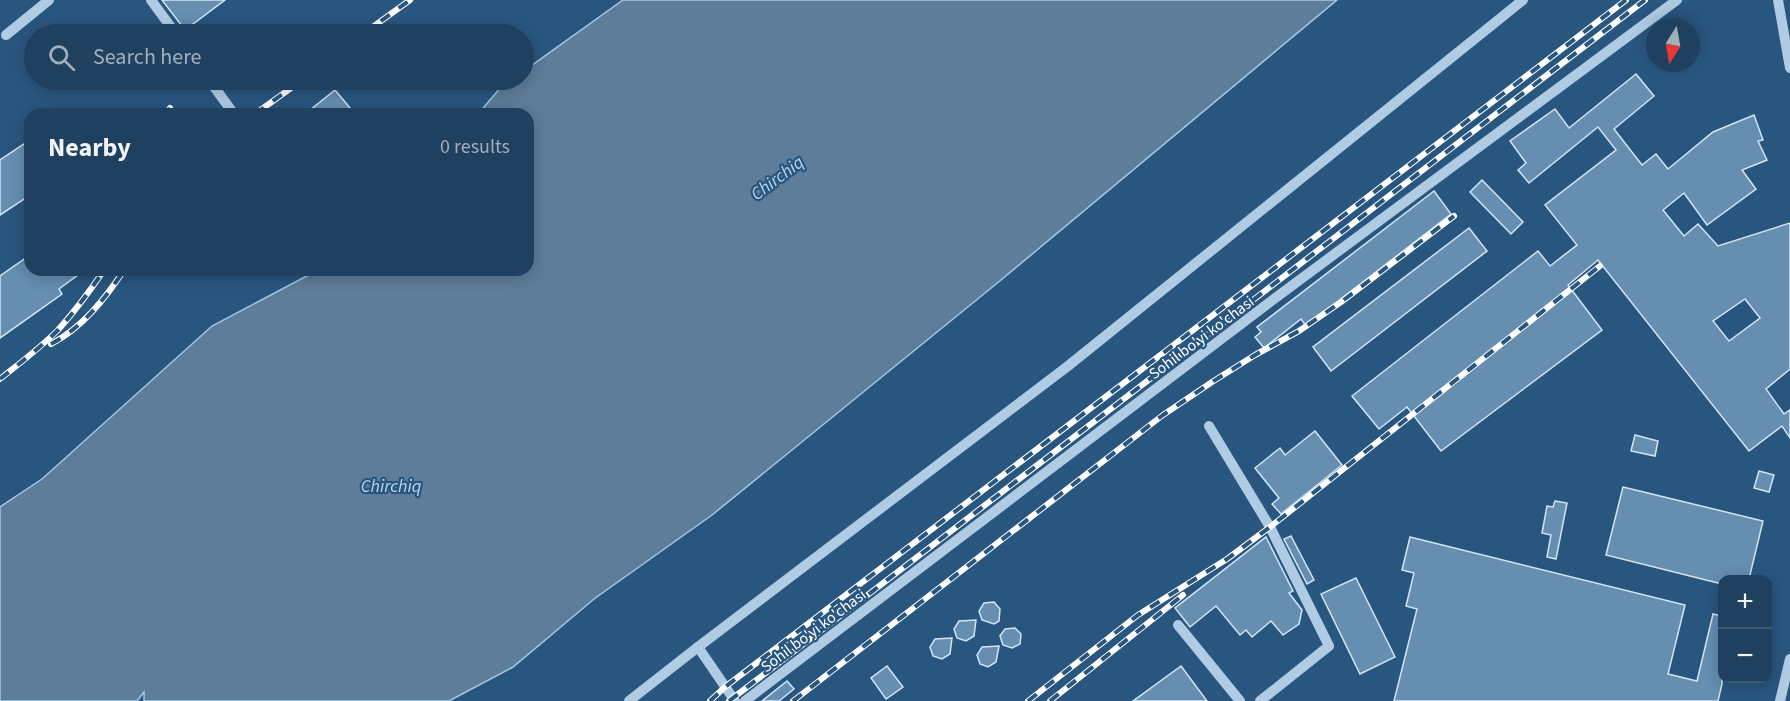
<!DOCTYPE html>
<meta charset="utf-8">
<style>
body{margin:0;font-family:"Source Sans 3",sans-serif;background:#2c4b68;color:#f1f3f6}
.controls{position:absolute;right:18px;bottom:18px;display:grid;overflow:hidden;border-radius:12px;box-shadow:0 3px 15px #0003}
.controls button{width:54px;height:54px;display:grid;place-items:center;padding:0;border:0;border-bottom:2px solid #3c5974;background:#1f405f;color:#f1f3f6;font:30px sans-serif}
.compass{position:absolute;left:1646px;top:18px;width:54px;height:54px;border-radius:50%;background:#1f405f;box-shadow:0 3px 15px #0003;rotate:191deg}
.list{margin:0;padding:0;list-style:none}
h2{display:flex;justify-content:space-between;align-items:center;height:78px;margin:0;padding:0 24px;font-size:26px}
h2 small{font-size:20px;font-weight:400;color:#a1afbd}
.icon{flex:none;width:33px;height:33px;fill:none;stroke:currentColor;stroke-width:2;stroke-linecap:round;stroke-linejoin:round}
.map{position:relative;flex:none;width:1790px;height:701px;overflow:hidden}
.search{position:absolute;background:#1f405f;box-shadow:0 3px 15px #0003;left:24px;top:24px;width:510px;height:66px;display:flex;align-items:center;gap:15px;box-sizing:border-box;padding:0 21px;border-radius:33px;color:#a1afbd;font-size:22px}
.panel{position:absolute;background:#1f405f;box-shadow:0 3px 15px #0003;left:24px;top:108px;width:510px;height:168px;border-radius:18px}
.map>svg:first-child{display:block}
.water{fill:#5e7d9a;stroke:#a4c8e5;stroke-width:1.5}
.building{fill:#658eb1;stroke:#d2e5f4;stroke-width:1.5;fill-rule:evenodd}
.lines{fill:none;stroke-linecap:round;stroke-linejoin:round}
.minor{stroke:#b0cce5;stroke-width:10}
.rail-casing{stroke:#fff;stroke-width:6}
.rail{stroke:#29567f;stroke-width:4;stroke-dasharray:11;stroke-linecap:butt}
.labels{text-anchor:middle;stroke-width:4.5;stroke-linejoin:round;paint-order:stroke}
.street-label{font-size:16px;fill:#fff;stroke:#29567f}
.water-label{font-size:18px;font-style:italic;fill:#bbd6ed;stroke:#29567f}
</style>
<div class="map">
<svg width="1790" height="701" viewBox="0 0 1790 701">
<rect width="100%" height="100%" fill="#29567f"/>
<polygon class="water" points="623,0 1337,0 1001,280 712,515 594,599 513,667 449,701 144,701 144,692 137,701 0,701 0,507 42,479 212,326 318,270 528,270 528,114 478,114 501,87 512,80 524,80 524,71"/>
<g class="building">
<polygon points="162,0 225,0 185,30"/>
<path d="M1636,74L1654,96L1614,129L1642,165L1656,154L1668,169L1713,132L1754,115L1763,140L1758,141L1767,160L1742,170L1756,189L1707,225L1684,193L1663,210L1684,236L1698,224L1718,246L1790,223V369L1766,389L1784,414L1790,410V438L1782,426L1749,451L1598,260L1568,285L1602,330L1441,451L1407,407L1379,429L1352,396L1538,251L1550,266L1577,245L1545,205L1616,150L1598,127L1529,183L1518,170L1526,163L1510,141L1555,109L1569,128ZM1745,299L1760,318L1729,341L1713,321Z"/>
<polygon points="335,90 355,114 305,114"/>
<polygon points="30,140 30,195 0,215 0,160"/>
<polygon points="1482,180 1523,222 1511,234 1470,192"/>
<polygon points="1434,191 1451,214 1306,326 1301,319 1264,348 1255,337 1261,332 1257,327"/>
<polygon points="1469,228 1487,251 1331,371 1313,347"/>
<polygon points="30,255 30,270 85,270 59,289 62,294 0,338 0,276"/>
<polygon points="1315,431 1342,465 1281,514 1272,504 1279,498 1255,468 1280,448 1285,455"/>
<polygon points="1635,435 1658,441 1655,456 1631,451"/>
<polygon points="1759,471 1774,475 1769,492 1754,488"/>
<polygon points="1623,487 1763,521 1749,579 1722,579 1722,584 1606,555"/>
<polygon points="1555,501 1567,503 1556,559 1547,557 1551,535 1542,533 1547,506 1553,507"/>
<polygon points="1291,536 1314,580 1307,584 1284,539"/>
<polygon points="1266,537 1293,591 1289,593 1302,610 1299,624 1283,635 1271,621 1252,637 1246,630 1240,635 1216,606 1190,627 1175,608"/>
<polygon points="1410,537 1685,605 1668,674 1697,681 1713,614 1722,616 1722,684 1718,701 1394,701 1417,609 1406,606 1414,573 1402,570"/>
<polygon points="1356,578 1395,657 1360,674 1321,594"/>
<polygon points="994,602 1000,609 999,621 994,624 982,620 979,611 984,603"/>
<polygon points="976,620 974,636 966,641 957,638 954,629 959,621"/>
<polygon points="1015,628 1021,634 1020,644 1012,648 1003,645 1000,636 1005,629"/>
<polygon points="952,638 950,654 942,659 933,656 930,647 935,639"/>
<polygon points="999,646 996,662 988,667 980,664 977,655 982,647"/>
<polygon points="887,666 903,687 886,699 871,678"/>
<polygon points="1181,666 1207,701 1133,701"/>
<polygon points="787,681 794,689 779,701 762,701"/>
</g>
<g class="lines">
<g class="minor">
<polyline points="151,0 176,34"/>
<polyline points="1778,0 1790,68"/>
<polyline points="6,35 49,0"/>
<polyline points="209,80 234,114"/>
<polyline points="1209,426 1270,527 1329,646 1260,701"/>
<polyline points="1178,625 1240,701"/>
<polyline points="698,647 735,701"/>
<polyline points="629,701 698,647 1068,366 1523,0"/>
<polyline points="745,701 1278,296 1677,0"/>
<polyline points="1780,701 1790,659"/>
</g>
<g class="rail-casing">
<g id="rail">
<polyline points="363,34 410,0"/>
<polyline points="167,114 170,108"/>
<polyline points="255,114 302,80"/>
<path d="M51,344C82,328 105,299 124,270"/>
<path d="M0,379C20,363 40,348 58,330C75,311 90,291 104,270"/>
<polyline points="710,701 725,687 1626,0"/>
<polyline points="729,701 1645,0"/>
<polyline points="793,701 1163,415 1212,382 1255,355 1299,331 1341,302 1454,216"/>
<polyline points="1028,701 1138,615 1227,559 1270,527 1600,266"/>
<polyline points="1050,701 1183,595"/>
</g>
</g>
<use href="#rail" class="rail"/>
</g>
<g class="labels">
<g class="street-label">
<text transform="translate(1201 337) rotate(-37)" y="6">Sohil bo'yi ko'chasi</text>
<text transform="translate(813 630) rotate(-37)" y="6">Sohil bo'yi ko'chasi</text>
</g>
<g class="water-label">
<text transform="translate(777 178) rotate(-37)" y="6">Chirchiq</text>
<text x="391" y="492">Chirchiq</text>
</g>
</g>
</svg>
<div class="controls">
<button>+</button>
<button>−</button>
</div>
<svg class="compass" viewBox="-18 -18 36 36"><path d="M0-13l5 13h-10z" fill="#e53935"/><path d="M0 13l5-13h-10z" fill="#a1afbd"/></svg>
<div class="search"><svg class="icon" aria-label="search" viewBox="0 0 24 24"><circle cx="10" cy="10" r="6"/><path d="M15 15l6 6"/></svg>Search here</div>
<section class="panel">
<h2>Nearby<small>0 results</small></h2>
<ul class="list">
</ul>
</section>
</div>
